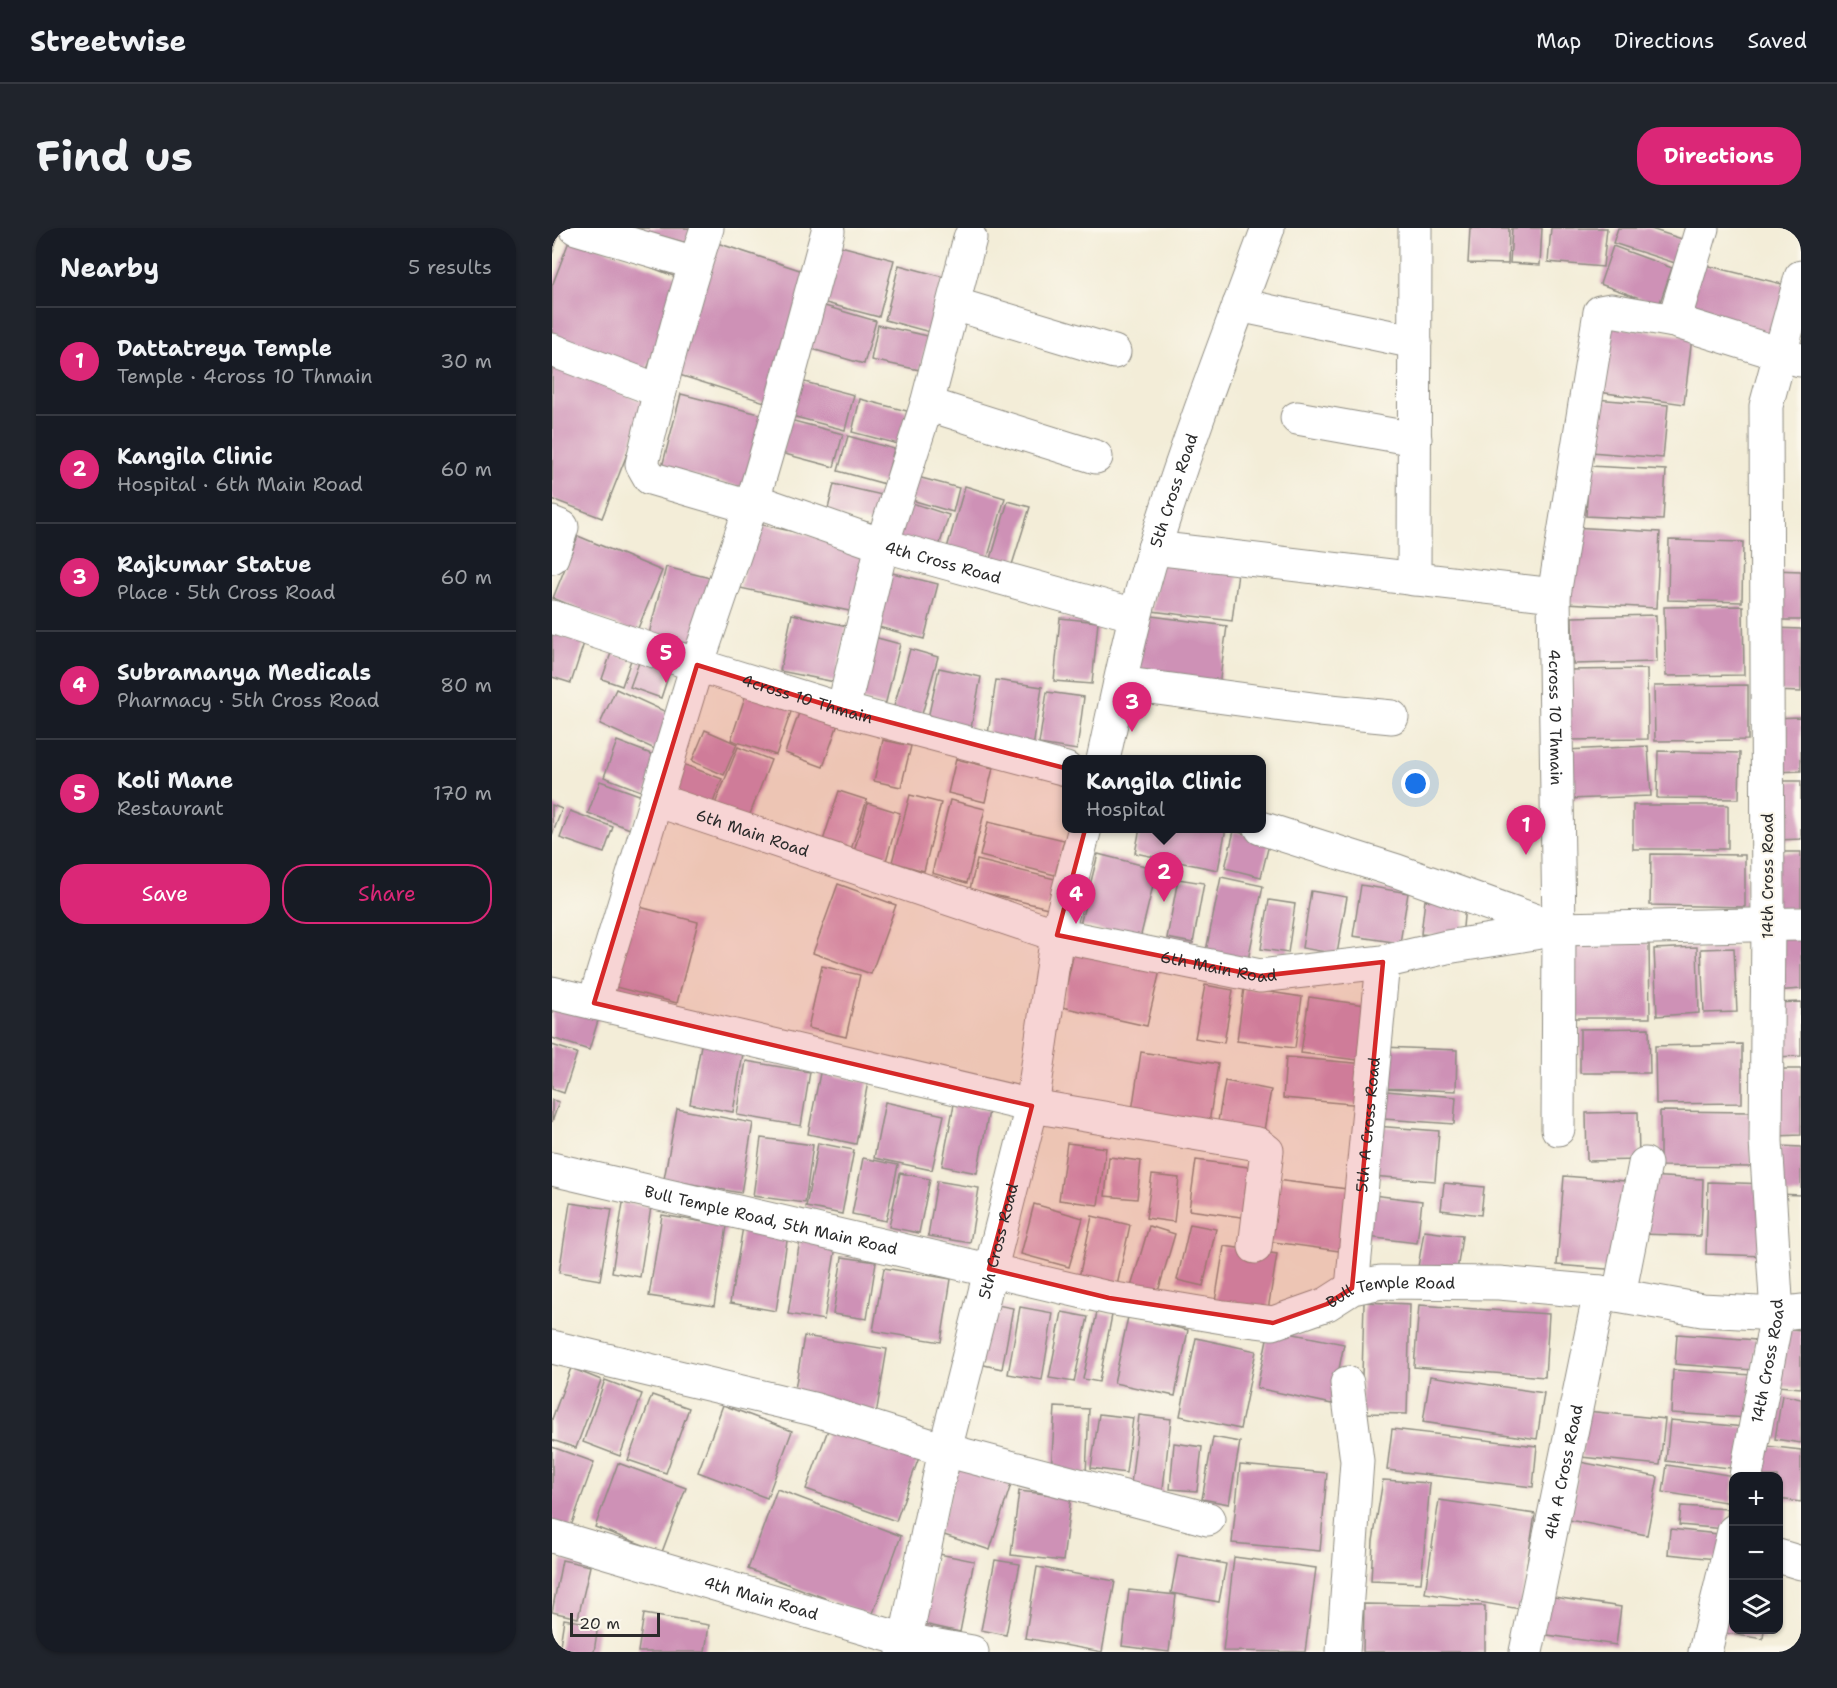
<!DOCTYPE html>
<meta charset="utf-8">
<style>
body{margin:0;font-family:"Shantell Sans",sans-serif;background:#20242c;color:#f1f3f6}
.controls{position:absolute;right:18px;bottom:18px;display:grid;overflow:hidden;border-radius:12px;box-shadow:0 2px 4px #0004}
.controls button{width:54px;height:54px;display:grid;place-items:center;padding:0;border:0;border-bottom:2px solid #363941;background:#171b24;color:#f1f3f6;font:30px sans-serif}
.scale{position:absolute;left:18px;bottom:15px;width:90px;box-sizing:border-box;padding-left:6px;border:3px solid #2b2b2b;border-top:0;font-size:16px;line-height:21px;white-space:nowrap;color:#2b2b2b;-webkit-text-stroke:4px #fbf7ec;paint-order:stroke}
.you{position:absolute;left:864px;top:556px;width:21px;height:21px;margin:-15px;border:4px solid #fff;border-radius:50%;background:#1a73e8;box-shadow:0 0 0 9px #1a73e833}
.badge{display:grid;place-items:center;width:39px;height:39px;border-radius:50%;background:#db2777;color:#fff;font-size:20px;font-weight:700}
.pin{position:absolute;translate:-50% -50px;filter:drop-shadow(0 2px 3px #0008)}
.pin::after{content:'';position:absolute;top:32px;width:21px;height:18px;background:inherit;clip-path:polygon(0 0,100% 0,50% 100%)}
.popup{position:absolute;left:510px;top:527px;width:204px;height:78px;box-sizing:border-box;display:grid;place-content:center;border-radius:12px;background:#171b24;filter:drop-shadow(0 2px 4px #0005);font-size:20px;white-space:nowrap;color:#9ea1a6}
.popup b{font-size:22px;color:#f1f3f6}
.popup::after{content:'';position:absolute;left:50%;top:100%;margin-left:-12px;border:12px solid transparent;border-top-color:#171b24}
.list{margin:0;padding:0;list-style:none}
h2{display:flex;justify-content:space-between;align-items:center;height:78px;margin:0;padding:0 24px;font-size:26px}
h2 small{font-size:20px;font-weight:400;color:#9ea1a6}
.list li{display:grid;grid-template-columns:39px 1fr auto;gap:18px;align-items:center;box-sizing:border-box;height:108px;padding:0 24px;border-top:2px solid #363941}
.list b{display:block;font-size:22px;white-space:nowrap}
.list p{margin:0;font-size:20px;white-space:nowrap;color:#9ea1a6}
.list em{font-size:20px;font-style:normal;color:#9ea1a6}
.actions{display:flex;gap:12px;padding:18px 24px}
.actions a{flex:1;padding:14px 0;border:2px solid #db2777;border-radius:24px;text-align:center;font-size:21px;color:#db2777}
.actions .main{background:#db2777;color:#fff}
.icon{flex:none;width:33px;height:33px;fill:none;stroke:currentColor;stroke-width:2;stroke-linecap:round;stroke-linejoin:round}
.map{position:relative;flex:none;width:1249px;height:1424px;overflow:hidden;border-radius:24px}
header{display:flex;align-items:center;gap:36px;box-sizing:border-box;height:84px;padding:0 30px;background:#171b24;border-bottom:2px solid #363941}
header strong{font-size:28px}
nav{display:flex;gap:33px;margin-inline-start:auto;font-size:21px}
.intro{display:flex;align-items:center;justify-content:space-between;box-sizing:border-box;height:144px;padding:0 36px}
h1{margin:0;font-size:42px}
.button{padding:15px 27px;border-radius:24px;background:#db2777;color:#fff;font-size:21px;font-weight:700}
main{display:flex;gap:36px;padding:0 36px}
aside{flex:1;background:#171b24;border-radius:24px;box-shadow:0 2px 4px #0004}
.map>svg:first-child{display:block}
.building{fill:#ce91b6}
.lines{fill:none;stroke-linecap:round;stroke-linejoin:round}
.minor-casing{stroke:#8f8c82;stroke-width:35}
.minor{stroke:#fff;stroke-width:33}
.marked{fill:#d62828;fill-opacity:0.2;stroke:#d62828;stroke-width:4.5;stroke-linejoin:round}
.labels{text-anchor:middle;stroke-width:4.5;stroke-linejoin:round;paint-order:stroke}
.street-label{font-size:16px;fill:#2b2b2b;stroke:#fbf7ec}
</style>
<header>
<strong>Streetwise</strong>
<nav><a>Map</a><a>Directions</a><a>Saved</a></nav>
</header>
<div class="intro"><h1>Find us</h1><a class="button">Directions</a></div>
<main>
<aside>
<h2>Nearby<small>5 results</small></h2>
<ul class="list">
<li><span class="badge">1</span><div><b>Dattatreya Temple</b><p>Temple · 4cross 10 Thmain</p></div><em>30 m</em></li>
<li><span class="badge">2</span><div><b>Kangila Clinic</b><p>Hospital · 6th Main Road</p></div><em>60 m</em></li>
<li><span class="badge">3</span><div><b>Rajkumar Statue</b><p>Place · 5th Cross Road</p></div><em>60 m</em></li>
<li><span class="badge">4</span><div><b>Subramanya Medicals</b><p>Pharmacy · 5th Cross Road</p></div><em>80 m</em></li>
<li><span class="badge">5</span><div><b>Koli Mane</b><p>Restaurant</p></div><em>170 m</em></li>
</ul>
<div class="actions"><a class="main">Save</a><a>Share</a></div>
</aside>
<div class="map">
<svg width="1249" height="1424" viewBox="0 0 1249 1424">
<rect width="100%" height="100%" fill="#fbf7ec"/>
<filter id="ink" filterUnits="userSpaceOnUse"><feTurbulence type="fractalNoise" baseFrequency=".0167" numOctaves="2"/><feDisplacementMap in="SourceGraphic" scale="12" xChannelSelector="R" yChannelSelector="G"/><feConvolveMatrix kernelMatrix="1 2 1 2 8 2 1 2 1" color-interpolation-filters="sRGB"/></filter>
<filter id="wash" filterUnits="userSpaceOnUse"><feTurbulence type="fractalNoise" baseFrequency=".008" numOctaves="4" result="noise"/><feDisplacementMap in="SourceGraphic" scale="24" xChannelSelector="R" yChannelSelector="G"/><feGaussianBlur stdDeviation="1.35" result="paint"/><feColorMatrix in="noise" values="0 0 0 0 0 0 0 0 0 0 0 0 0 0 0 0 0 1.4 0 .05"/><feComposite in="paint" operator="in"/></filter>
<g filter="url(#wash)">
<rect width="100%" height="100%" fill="#f3edd8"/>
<g id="blocks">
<g class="building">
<polygon points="81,0 139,0 135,15"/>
<polygon points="918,0 957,0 956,36 916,35"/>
<polygon points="960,0 990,0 988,37 958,35"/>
<polygon points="999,0 1055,0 1051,39 996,34"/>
<polygon points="1066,0 1096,0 1130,11 1123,35 1061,15"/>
<polygon points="0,4 7,7 0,26"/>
<polygon points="19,8 129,51 93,147 0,111 0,58"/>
<polygon points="159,13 260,46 219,176 118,144"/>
<polygon points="281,16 342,32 327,89 266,73"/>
<polygon points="1061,18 1120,40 1107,77 1048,56"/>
<polygon points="1145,35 1238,58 1225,111 1132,87"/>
<polygon points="347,37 392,49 378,104 333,92"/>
<polygon points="266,76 324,93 312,136 253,119"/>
<polygon points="326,97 376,108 368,142 319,132"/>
<polygon points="1056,98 1140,109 1132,176 1047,164"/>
<polygon points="0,137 95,175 50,290 0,271"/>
<polygon points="245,152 302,167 293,202 236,187"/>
<polygon points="129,166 219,189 200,262 110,239"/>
<polygon points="308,171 355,183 346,216 300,204"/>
<polygon points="1043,171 1116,177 1111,230 1039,224"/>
<polygon points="238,192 291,206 282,239 229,225"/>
<polygon points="296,208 342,221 333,256 286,243"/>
<polygon points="1037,238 1114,242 1111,292 1034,288"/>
<polygon points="362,248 407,260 401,284 356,271"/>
<polygon points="282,256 330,267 324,296 275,285"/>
<polygon points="413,258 453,270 433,339 393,327"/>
<polygon points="354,273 397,287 384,328 341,315"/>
<polygon points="456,273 478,279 459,340 438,334"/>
<polygon points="202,295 321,321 307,385 188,360"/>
<polygon points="1019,299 1108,304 1104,380 1014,375"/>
<polygon points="26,308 110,343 84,405 1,370"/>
<polygon points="1117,312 1191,314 1190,374 1116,372"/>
<polygon points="608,326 687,336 680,393 600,383"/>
<polygon points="114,339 162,351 145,418 97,406"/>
<polygon points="1218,342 1249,343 1249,392 1217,392"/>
<polygon points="332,343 386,356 372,411 319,397"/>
<polygon points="1191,378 1192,447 1114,448 1112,379"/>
<polygon points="240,386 295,398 283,454 228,443"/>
<polygon points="592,387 675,398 667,458 584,447"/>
<polygon points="1104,387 1105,434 1021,436 1020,389"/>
<polygon points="508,390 546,394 540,456 502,453"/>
<polygon points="1221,400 1249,401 1249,464 1219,463"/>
<polygon points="0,404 32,415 19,455 0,449"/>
<polygon points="318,408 348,416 333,478 303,470"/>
<polygon points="358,421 386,429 367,497 339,489"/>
<polygon points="59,425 79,432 70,458 50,451"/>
<polygon points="89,429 119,440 109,470 78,459"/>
<polygon points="387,440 429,449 419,500 376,490"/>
<polygon points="1095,441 1096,511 1014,512 1014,442"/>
<polygon points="444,452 490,459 481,520 435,513"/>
<polygon points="1196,457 1196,512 1103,513 1102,458"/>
<polygon points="64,461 123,488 107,523 48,496"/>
<polygon points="195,463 241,478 224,527 179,512"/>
<polygon points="495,464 532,469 525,522 487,516"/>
<polygon points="249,479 287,493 271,539 233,525"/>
<polygon points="1249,489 1249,543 1221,544 1219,490"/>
<polygon points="153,502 185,516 172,547 140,533"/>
<polygon points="331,512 359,518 349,559 322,553"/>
<polygon points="65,513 107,529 94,565 52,549"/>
<polygon points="1096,518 1099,568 1016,571 1014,522"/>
<polygon points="186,519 219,532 193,599 159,586"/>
<polygon points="1106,523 1188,525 1187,571 1105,570"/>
<polygon points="404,531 441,540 433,574 396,565"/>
<polygon points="128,535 170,551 157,585 116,570"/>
<polygon points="48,553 90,568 78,601 36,585"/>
<polygon points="1225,553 1249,553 1249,611 1226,612"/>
<polygon points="287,563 315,572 295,634 267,625"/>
<polygon points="358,567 389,575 372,643 340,634"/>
<polygon points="398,572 433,581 415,655 380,645"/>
<polygon points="316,575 348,585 331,643 299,634"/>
<polygon points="0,577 10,581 0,607"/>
<rect x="1081" y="577" width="95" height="44"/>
<polygon points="18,583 61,599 52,625 8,610"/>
<polygon points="436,594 512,612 503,647 428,628"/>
<polygon points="588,600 674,600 666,642 583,625"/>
<polygon points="682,603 718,612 709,649 673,640"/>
<rect x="1223" y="624" width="26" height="57"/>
<polygon points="546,626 605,641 588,711 528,697"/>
<polygon points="1099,626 1193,627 1193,679 1098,677"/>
<polygon points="425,632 503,651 496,680 418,661"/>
<polygon points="669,649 711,658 696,732 654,723"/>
<polygon points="626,651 652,655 641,715 615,710"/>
<polygon points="286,656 344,677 319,746 261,725"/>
<polygon points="809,657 856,665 848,715 801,708"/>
<polygon points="759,663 795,669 785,726 750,720"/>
<polygon points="717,672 743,676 736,725 709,721"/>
<polygon points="873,672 913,677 910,710 869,706"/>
<polygon points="76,676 146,694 125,775 56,757"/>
<polygon points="1249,705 1249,761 1222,763 1219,706"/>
<polygon points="1097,714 1098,790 1021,790 1020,715"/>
<polygon points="523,719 609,738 595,798 510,779"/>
<polygon points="1145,719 1147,785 1105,788 1102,721"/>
<polygon points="1182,720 1185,784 1152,785 1149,721"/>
<polygon points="270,738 308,747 294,809 256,800"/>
<polygon points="653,757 681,762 672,815 643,810"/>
<polygon points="692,760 750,769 743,820 685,813"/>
<polygon points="757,769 820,778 813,833 749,825"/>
<polygon points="1249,774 1249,828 1220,829 1219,775"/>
<polygon points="0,780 48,786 37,822 0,810"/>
<polygon points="1097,800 1098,845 1028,845 1028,801"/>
<polygon points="150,812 192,820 181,884 138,876"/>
<polygon points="1190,816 1190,875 1104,876 1103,818"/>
<polygon points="0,817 25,825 12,865 0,861"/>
<polygon points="830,819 905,822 904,863 828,860"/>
<polygon points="589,824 666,836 657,895 580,883"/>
<polygon points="734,829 814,836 811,877 731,870"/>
<polygon points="194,833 258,844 249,898 185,887"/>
<polygon points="1221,841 1249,841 1249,907 1223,908"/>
<polygon points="268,845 316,854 304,916 256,906"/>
<polygon points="673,853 719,862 711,908 665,899"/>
<polygon points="834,863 904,869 902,896 832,891"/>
<polygon points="0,872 7,874 0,894"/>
<polygon points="333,874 392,887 380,942 322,930"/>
<polygon points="402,876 437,883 425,945 390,938"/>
<polygon points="125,881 201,895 189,965 112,951"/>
<polygon points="1108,883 1200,884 1200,939 1108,938"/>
<polygon points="1086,884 1087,932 1035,933 1034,885"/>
<polygon points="823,898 887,903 883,953 819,948"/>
<polygon points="209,910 261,917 253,975 201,968"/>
<polygon points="266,915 302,922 290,986 254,979"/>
<polygon points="515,915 554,920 546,977 507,972"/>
<polygon points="1227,918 1249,919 1249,967 1225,966"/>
<polygon points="557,929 589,933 585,971 553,968"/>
<polygon points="311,930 346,937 334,993 300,986"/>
<polygon points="644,932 711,941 704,991 637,982"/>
<polygon points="348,945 378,951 367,1005 337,999"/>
<polygon points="600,947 627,950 622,994 594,990"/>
<polygon points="1012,948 1073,953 1066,1042 1005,1037"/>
<polygon points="1092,948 1151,951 1149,1008 1090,1006"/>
<polygon points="716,951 803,962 794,1024 708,1012"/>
<polygon points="385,953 427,960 418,1015 376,1008"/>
<polygon points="1156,954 1216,956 1213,1028 1154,1026"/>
<polygon points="892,955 932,959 929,987 889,982"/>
<polygon points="812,966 870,973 865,1015 807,1008"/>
<polygon points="18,975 60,981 48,1052 7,1045"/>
<polygon points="71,975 99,979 88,1049 60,1044"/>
<polygon points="482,976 531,990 517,1039 469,1026"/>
<polygon points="110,987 175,998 162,1078 97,1068"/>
<polygon points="540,988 578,997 563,1067 525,1059"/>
<polygon points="192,993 237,1000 224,1083 178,1075"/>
<polygon points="638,996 664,1001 651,1058 625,1052"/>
<polygon points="597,998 623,1006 605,1067 579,1059"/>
<polygon points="872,1003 910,1008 904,1050 865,1045"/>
<polygon points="248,1012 284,1018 272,1092 236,1086"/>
<polygon points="672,1018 725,1026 716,1082 663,1074"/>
<polygon points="290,1029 324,1034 315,1091 281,1086"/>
<polygon points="332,1040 399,1051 389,1114 321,1103"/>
<polygon points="812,1074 858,1076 855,1186 809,1185"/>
<polygon points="434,1075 461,1080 450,1141 423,1135"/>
<polygon points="867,1077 997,1086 993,1149 862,1139"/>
<polygon points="468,1079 501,1085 490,1152 456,1146"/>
<polygon points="510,1084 536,1089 522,1154 497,1150"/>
<polygon points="545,1084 560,1087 547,1154 531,1151"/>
<polygon points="576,1089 636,1102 623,1168 562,1155"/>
<polygon points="1231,1100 1249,1102 1249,1160 1226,1158"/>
<polygon points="717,1101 792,1116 780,1176 705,1160"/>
<polygon points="1125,1106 1204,1112 1201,1142 1123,1136"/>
<polygon points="252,1108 335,1121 324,1187 241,1173"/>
<polygon points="644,1110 704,1123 688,1201 628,1188"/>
<polygon points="19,1140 49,1152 24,1220 0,1212 0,1191"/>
<polygon points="1121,1142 1200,1147 1197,1190 1119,1185"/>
<polygon points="878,1148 992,1165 985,1211 871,1194"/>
<polygon points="53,1152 90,1166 68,1228 31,1214"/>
<polygon points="100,1167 137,1180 114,1245 76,1232"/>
<polygon points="1230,1167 1249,1171 1249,1215 1223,1211"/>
<polygon points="171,1177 240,1203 215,1270 146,1244"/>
<polygon points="503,1179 537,1181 534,1246 499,1244"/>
<polygon points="1034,1183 1113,1191 1108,1237 1029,1229"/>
<polygon points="547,1186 581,1190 574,1245 539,1240"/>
<polygon points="587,1187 619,1191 610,1269 578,1265"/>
<polygon points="280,1191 369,1224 344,1293 254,1261"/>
<polygon points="1118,1192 1192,1199 1187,1241 1114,1233"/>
<polygon points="840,1201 985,1218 981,1259 835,1242"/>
<polygon points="661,1209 688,1214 677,1276 650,1271"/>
<polygon points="622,1215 650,1219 645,1263 618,1261"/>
<polygon points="1214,1218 1249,1222 1249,1274 1226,1271 1226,1248 1210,1248"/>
<polygon points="0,1219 42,1234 18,1301 0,1294"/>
<polygon points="1028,1234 1106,1249 1095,1307 1017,1292"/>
<polygon points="66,1235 134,1260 110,1324 43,1299"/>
<polygon points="408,1236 460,1253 438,1322 386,1305"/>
<polygon points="688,1237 775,1245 768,1323 680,1315"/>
<polygon points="1115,1237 1182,1248 1179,1275 1111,1264"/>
<polygon points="831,1252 878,1255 869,1355 819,1353 821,1313"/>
<polygon points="225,1261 349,1308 320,1388 196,1341"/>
<polygon points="467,1263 519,1269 511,1333 459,1327"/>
<polygon points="887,1272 983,1286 968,1381 873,1365"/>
<polygon points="1129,1278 1176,1281 1174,1301 1127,1297"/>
<polygon points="1118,1301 1176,1307 1173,1332 1116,1326"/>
<polygon points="387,1326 422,1333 408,1404 372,1396"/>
<polygon points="626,1327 674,1336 667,1374 619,1365"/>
<polygon points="682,1329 764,1340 753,1424 671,1423"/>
<polygon points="1182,1331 1182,1402 1212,1402 1211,1411 1166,1404"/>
<polygon points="10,1332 38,1338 26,1390 0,1384"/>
<polygon points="443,1332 468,1336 454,1407 429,1402"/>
<polygon points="485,1339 563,1353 550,1424 473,1410"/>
<polygon points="577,1362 624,1367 617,1424 570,1418"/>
<polygon points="995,1368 1069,1379 1064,1417 989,1406"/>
<polygon points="812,1376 933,1378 933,1424 811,1424"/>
<polygon points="92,1386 157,1397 153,1424 86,1424"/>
<polygon points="12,1391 46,1397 42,1424 7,1424"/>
</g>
</g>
</g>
<g filter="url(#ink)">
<use href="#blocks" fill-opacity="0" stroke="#8f8c82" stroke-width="1.5"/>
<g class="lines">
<g class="minor-casing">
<g id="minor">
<polyline points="24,0 143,35"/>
<path d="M155,0C129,77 109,157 90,236L98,250L198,279"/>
<polyline points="402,76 562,124"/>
<polyline points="687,77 863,114"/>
<polyline points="1122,93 1150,0"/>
<polyline points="0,122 108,163"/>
<polyline points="375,176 544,229"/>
<polyline points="745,190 863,211"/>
<path id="s1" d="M201,272L330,317L583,387"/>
<polyline points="0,295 10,299 0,329"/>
<path id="s2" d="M602,320L1002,367L1007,701L845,643L709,600"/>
<polyline points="862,351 863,0"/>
<polyline points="1002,367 1048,84 1059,82 1122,93 1248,132"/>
<path id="s3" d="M0,389L145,437L291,482L514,541"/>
<polyline points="568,455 768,482 840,489"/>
<polyline points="291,482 330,317 375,176 418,10"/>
<path id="s4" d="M551,532C567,460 581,388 603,318C636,211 677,105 716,0"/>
<path id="s5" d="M104,572L505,707L708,748L831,734L895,719L1007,701L1249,696"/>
<polyline points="0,765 480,878 706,916 715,923 703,1019"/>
<polyline points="42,775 145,437 201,272 231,169 276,3"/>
<polyline points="1006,901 1007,701"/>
<path id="s6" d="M0,941L557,1070L671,1089L721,1095L775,1076L800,1060L829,1054L947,1055L1048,1064L1150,1082L1225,1086L1249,1083"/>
<path id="s7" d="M800,1060L831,734"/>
<polyline points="1067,1067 1093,936"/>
<polyline points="0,1119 261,1181 393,1222 656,1291"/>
<path id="s8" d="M1194,1248L1225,1086L1214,913L1216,696L1214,178L1249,49"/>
<path id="s9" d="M0,1308L353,1412L420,1424"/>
<polyline points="1226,1328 1249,1335"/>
<path id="s10" d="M351,1424L393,1222L480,878L505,707L533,600"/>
<polyline points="791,1424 805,1233 795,1155"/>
<path id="s11" d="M974,1424L1048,1064"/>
<polyline points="1153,1424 1182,1303"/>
</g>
</g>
<use href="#minor" class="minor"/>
</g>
</g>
<path class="marked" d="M145,437L291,482L547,549L505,707L708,748L831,734L800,1060L775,1076L721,1095L557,1070L437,1041L480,878L42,775Z"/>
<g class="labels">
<g class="street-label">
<text dy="6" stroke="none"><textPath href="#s4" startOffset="279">5th Cross Road</textPath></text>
<text dy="6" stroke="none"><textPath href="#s1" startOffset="200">4th Cross Road</textPath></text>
<text dy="6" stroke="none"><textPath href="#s3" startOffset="268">4cross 10 Thmain</textPath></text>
<text dy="6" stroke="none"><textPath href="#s2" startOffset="525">4cross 10 Thmain</textPath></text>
<text dy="6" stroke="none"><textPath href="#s5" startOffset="102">6th Main Road</textPath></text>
<text transform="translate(1215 648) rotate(-90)" y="6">14th Cross Road</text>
<text dy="6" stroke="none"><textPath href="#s5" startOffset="588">6th Main Road</textPath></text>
<text dy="6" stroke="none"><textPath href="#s7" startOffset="164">5th A Cross Road</textPath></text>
<text dy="6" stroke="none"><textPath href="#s6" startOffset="225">Bull Temple Road, 5th Main Road</textPath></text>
<text dy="6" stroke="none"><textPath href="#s10" startOffset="422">5th Cross Road</textPath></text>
<text dy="6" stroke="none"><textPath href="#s6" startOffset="862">Bull Temple Road</textPath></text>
<text dy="6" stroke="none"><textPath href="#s8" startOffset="117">14th Cross Road</textPath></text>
<text dy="6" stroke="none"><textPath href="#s11" startOffset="184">4th A Cross Road</textPath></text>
<text dy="6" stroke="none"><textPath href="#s9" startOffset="218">4th Main Road</textPath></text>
</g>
</g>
</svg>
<div class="controls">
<button>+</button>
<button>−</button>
<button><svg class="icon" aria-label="layers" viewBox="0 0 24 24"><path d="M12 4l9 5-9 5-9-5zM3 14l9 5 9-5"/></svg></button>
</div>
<div class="scale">20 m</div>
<div class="you"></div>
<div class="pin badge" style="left:974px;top:627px">1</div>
<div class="pin badge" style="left:612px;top:674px">2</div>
<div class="popup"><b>Kangila Clinic</b>Hospital</div>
<div class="pin badge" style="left:580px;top:504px">3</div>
<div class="pin badge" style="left:524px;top:696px">4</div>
<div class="pin badge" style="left:114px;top:455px">5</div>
</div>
</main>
